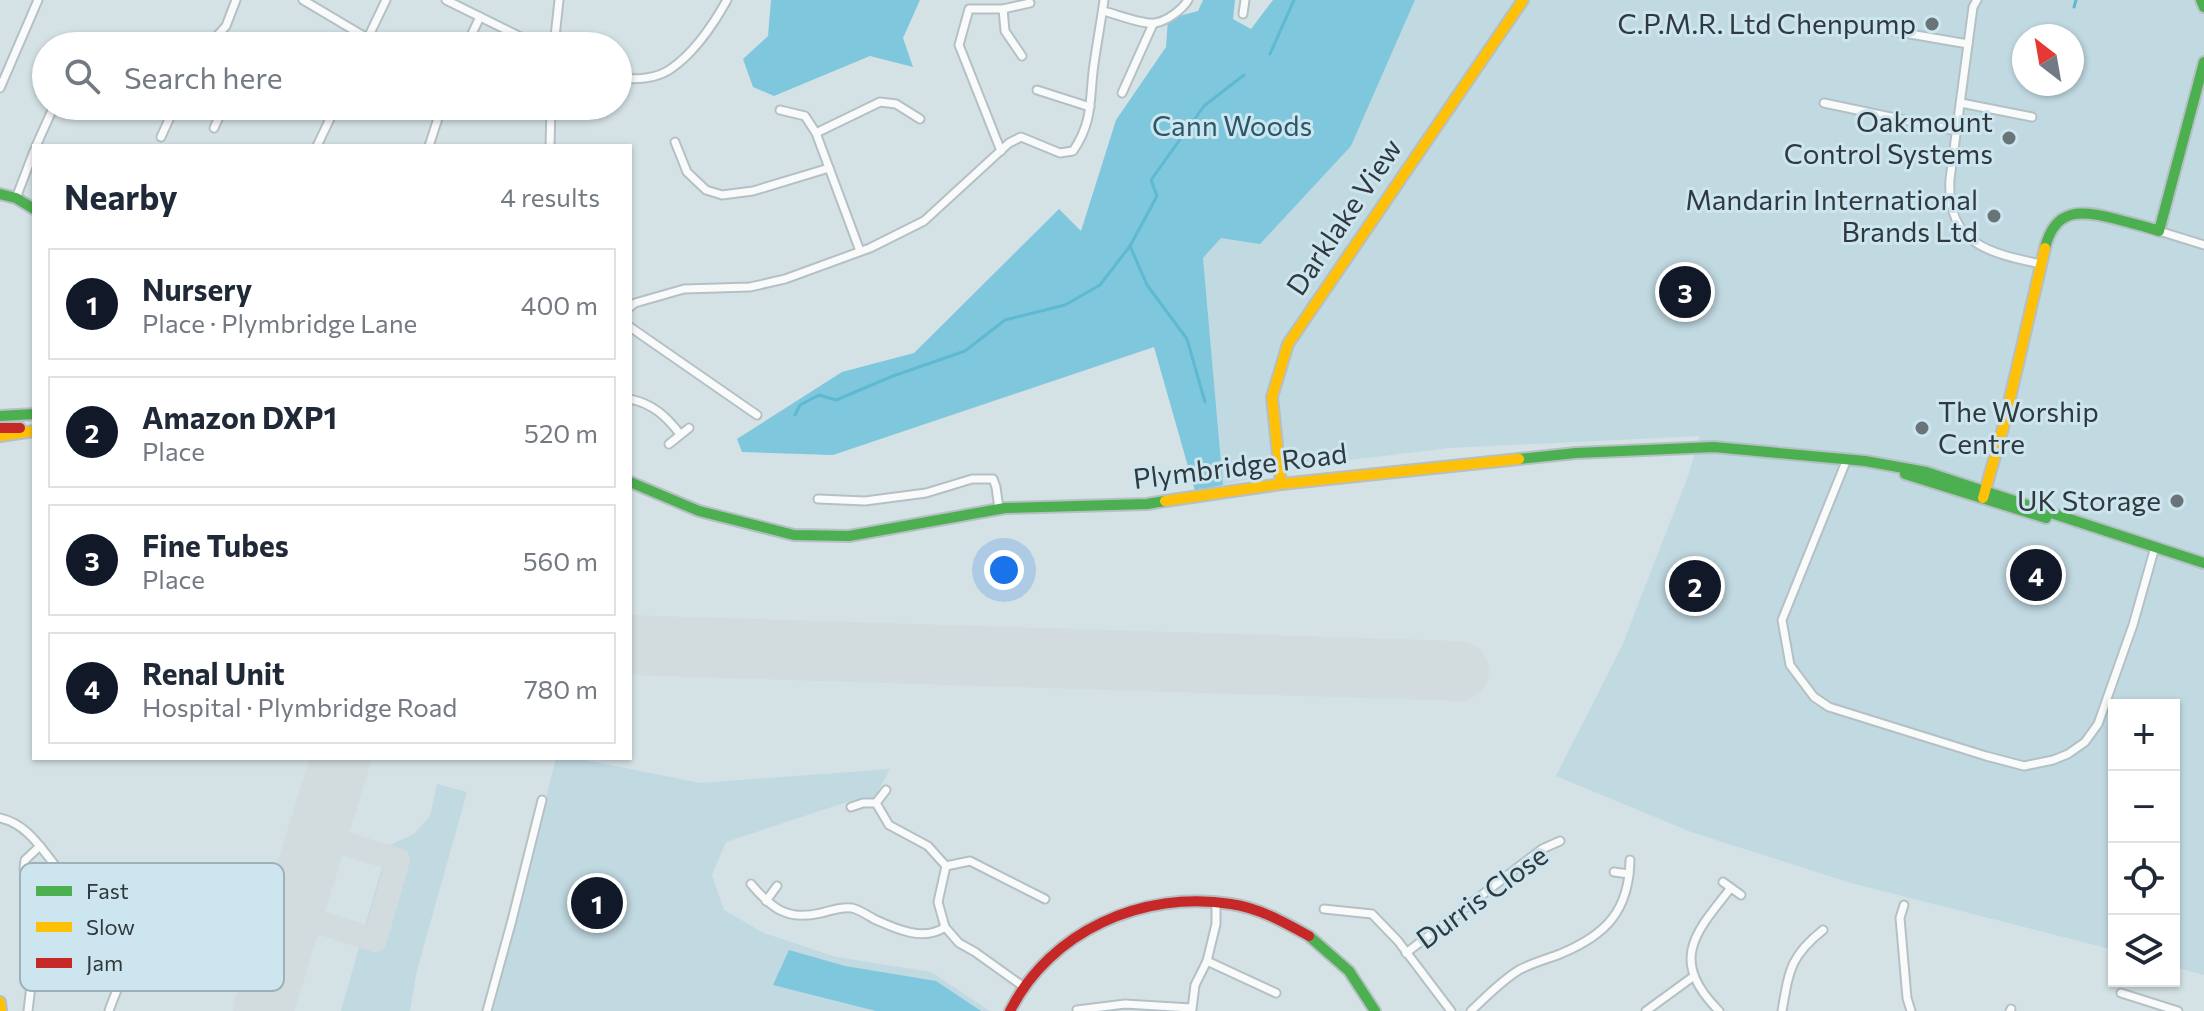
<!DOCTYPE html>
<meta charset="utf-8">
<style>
body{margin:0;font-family:Commissioner,sans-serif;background:#f2f2f3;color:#1f2937}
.controls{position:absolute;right:24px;bottom:24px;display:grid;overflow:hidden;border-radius:0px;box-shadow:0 2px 6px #0004}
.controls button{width:72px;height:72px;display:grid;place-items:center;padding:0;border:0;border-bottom:2px solid #e0e1e3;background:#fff;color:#1f2937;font:40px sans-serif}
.compass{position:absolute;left:2012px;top:24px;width:72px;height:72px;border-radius:50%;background:#fff;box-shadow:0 2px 6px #0004;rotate:329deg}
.you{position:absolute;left:1004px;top:570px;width:28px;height:28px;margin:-20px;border:6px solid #fff;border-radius:50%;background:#1a73e8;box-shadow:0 0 0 12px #1a73e833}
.badge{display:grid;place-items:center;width:52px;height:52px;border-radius:50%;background:#111827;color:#fff;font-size:26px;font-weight:700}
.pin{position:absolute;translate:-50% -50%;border:4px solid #fff;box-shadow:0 2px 8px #0006}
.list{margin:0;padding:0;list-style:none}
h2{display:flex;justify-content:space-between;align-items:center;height:104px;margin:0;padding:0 32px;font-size:34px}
h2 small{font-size:26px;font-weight:400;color:#747a83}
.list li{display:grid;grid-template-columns:52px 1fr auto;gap:24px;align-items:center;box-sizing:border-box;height:112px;margin:0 16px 16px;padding:0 16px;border:2px solid #e0e1e3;border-radius:0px}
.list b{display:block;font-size:30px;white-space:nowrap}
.list p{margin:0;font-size:26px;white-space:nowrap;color:#747a83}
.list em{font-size:26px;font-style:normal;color:#747a83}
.icon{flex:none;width:44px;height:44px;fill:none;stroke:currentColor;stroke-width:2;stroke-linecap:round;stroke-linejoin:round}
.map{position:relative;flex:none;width:2204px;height:1011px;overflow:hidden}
.search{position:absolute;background:#fff;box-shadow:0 2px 6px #0004;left:32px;top:32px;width:600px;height:88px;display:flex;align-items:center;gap:20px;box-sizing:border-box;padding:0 28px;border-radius:44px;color:#747a83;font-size:30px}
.panel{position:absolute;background:#fff;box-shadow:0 2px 6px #0004;left:32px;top:144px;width:600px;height:616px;border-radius:0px}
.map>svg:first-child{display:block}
.built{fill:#c1d9e1;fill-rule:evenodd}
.forest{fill:#7fc7dc}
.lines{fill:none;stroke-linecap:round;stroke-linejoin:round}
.stream{stroke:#5eb9d2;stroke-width:3}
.taxiway{stroke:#d2dcde;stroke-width:24}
.runway{stroke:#d2dcde;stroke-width:60}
.street-casing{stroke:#b5c0c4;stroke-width:11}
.fast-casing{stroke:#b5c0c4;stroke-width:14}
.slow-casing{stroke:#b5c0c4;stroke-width:14}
.jam-casing{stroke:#b5c0c4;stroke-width:14}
.street{stroke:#f9fbfb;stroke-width:7}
.fast{stroke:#4caf50;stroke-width:10}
.slow{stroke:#ffc107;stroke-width:10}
.jam{stroke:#c62828;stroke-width:10}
.poi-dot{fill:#697478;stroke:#cce5ee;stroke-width:3}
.labels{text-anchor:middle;stroke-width:6;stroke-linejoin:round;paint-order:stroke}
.poi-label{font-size:28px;fill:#30393d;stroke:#cce5ee;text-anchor:end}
.park-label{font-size:28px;fill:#295968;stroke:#cce5ee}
.street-label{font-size:28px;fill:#30393d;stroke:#cce5ee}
.key{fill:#cce5ee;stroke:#9db1b9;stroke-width:2}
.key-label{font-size:22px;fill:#30393d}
</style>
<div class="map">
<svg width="2204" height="1011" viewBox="0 0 2204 1011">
<rect width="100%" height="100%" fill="#d4e2e6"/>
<g class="built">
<path d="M1415,0H2204V975L2174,967V705H2114V950L1851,883L1691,832L1556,776L1622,646L1688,476L1700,436L1450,448L1265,470L1260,477L1223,485L1203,258L1221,238L1351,146ZM2024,36H2072V84H2024Z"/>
<polygon points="556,758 575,758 700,783 890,769 874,799 850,801 726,842 712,875 724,910 764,933 836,957 931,972 990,1011 493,1011"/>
<polygon points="437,784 467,792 417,970 410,1011 341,1011 388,846 414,834 430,816"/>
</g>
<g class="forest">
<polygon points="771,0 920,0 903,38 913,67 870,56 774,96 753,87 743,59 768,36"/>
<polygon points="1203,0 1235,0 1233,19 1251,29 1273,0 1415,0 1351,146 1260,244 1221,238 1203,258 1223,485 1195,491 1154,347 833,455 742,452 737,439 842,372 914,353 1059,209 1081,231 1116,120 1166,47 1168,19 1198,11"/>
<polygon points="789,950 845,966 936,981 981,1011 876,1011 773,985"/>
</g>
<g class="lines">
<g class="stream">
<polyline points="2074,7 2076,0"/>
<polyline points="1270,54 1294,0"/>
<polyline points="1130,246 1147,285 1187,339 1205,402"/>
<polyline points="795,415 800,405 819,395 836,400 893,376 965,351 1005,320 1065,305 1100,285 1130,246 1157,196 1151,180 1204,106 1244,75"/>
</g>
<polyline class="taxiway" points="292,914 375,940 398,860 317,835"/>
<g class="runway">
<polyline points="630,645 1459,671"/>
<polyline points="263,1011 341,758"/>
</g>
<g class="street-casing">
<g id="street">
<polyline points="303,0 367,38"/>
<polyline points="446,0 539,46"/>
<path d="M1977,0L1973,7L1950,179C1946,244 1989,253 2041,264"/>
<polyline points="1003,9 1005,31 1022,56"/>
<path d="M1103,11C1116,14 1143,25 1155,23C1167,21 1182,10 1188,0"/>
<polyline points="1243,14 1245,0"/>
<polyline points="1875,28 1968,44"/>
<polyline points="109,46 111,41 124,45"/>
<polyline points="208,46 226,26 236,0"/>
<polyline points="364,46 386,0"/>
<polyline points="466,46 480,17"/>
<polyline points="554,46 559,0"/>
<path d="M618,78C635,80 658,79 672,68C696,51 713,25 727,0"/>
<polyline points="0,88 38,0"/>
<polyline points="1037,90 1090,107"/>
<polyline points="1122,93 1153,24"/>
<polyline points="1824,103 1957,131"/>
<polyline points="1961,103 2032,117"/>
<polyline points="68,106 79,108 80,106"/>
<polyline points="780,110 805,116 816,133 860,251"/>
<polyline points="214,128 224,106"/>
<polyline points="816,133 880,102 896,104 920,119"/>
<polyline points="161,137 175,106"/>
<polyline points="675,142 687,172 706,190 722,195 753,191 829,168"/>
<polyline points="36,146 54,106"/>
<polyline points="317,146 336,106"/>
<polyline points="429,146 442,106"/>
<polyline points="550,146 551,106"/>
<polyline points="1001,151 959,45 969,9 1003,9 1030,3"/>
<polyline points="16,198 34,151"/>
<polyline points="2159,231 2204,245"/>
<path d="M630,307L635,303L684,289L750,287L785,279L870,248L924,221L1009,143L1021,137L1060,153L1073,151C1094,120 1089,99 1094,64C1097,43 1101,22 1104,0"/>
<polyline points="630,327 757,415"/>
<path d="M630,399C653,404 666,416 680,434"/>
<polyline points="669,444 689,428"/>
<polyline points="1847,459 1782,620 1790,665 1814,697 1829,707 1986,756 2024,766 2053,760 2068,754 2085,742 2098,724 2133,625 2155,547"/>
<polyline points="818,499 865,501 926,493 972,479 993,479 996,487 999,509"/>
<polyline points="876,803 886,790"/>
<polyline points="851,807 863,803 876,803 889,825 928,846 946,866 938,902 945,927 959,943 975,952 1024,987"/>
<path d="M0,818C32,825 45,857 67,879C87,898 117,910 125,940C132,963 116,989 109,1011"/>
<polyline points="946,866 970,861 1045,899"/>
<polyline points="1614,872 1629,874"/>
<polyline points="1723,882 1741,895"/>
<path d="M751,884C772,909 788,921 821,913C831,911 841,906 852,908C860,910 867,915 874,919C896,929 924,942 945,927"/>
<polyline points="766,901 777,886"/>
<polyline points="1904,905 1900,918 1907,998 1911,1011"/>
<polyline points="1324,909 1372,914 1398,941 1451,1011"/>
<polyline points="1406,953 1542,849 1560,841"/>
<polyline points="1207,961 1276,993"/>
<polyline points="2121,993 2178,1011"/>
<polyline points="1192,1009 1195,985 1207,961 1216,924 1216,902"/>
<polyline points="1077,1010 1125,1004 1191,1008"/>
<polyline points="28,1011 33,968 33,932 24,869 25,860 40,846"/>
<polyline points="487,1011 512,920 542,800"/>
<path d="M1471,1011C1486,997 1501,981 1519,970C1532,963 1547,959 1560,954C1606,935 1629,911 1630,860"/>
<polyline points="1646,1011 1694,976"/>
<path d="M1719,1011C1670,961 1693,935 1730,889"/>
<path d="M1782,1011C1789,971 1790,956 1823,930"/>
<polyline points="2010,1011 2011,1009"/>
</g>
</g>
<g class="fast-casing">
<g id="fast">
<polyline points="2201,0 2204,7"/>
<polyline points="0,194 16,198 34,209"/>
<path d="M2045,248C2055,207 2082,210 2116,219C2130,223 2145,226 2159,231L2204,62"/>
<polyline points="0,416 34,414"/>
<polyline points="1519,459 1576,453 1714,447 1865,461 1926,472 2204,563"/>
<polyline points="1905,474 2046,518"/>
<polyline points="630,482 699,511 794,535 849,536 1005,508 1147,504 1165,501"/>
<polyline points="1309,936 1349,971 1375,1011"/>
</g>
</g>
<g class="slow-casing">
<g id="slow">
<polyline points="0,436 34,431"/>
<polyline points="1281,484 1272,397 1288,344 1523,0"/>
<polyline points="1983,498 2003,428 2045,248"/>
<polyline points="1165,501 1281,484 1519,459"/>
<polyline points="0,1002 1,1011"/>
</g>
</g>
<g class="jam-casing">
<g id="jam">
<polyline points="0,428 20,428"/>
<path d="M1010,1011C1050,931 1143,890 1231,904C1259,908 1284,922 1309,936"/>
</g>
</g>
<use href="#street" class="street"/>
<use href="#fast" class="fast"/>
<use href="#slow" class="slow"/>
<use href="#jam" class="jam"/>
</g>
<g class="poi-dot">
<circle cx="1932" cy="24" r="8"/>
<circle cx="2009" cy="138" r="8"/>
<circle cx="1994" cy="216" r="8"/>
<circle cx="1922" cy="428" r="8"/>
<circle cx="2177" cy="501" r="8"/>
</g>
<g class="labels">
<g class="poi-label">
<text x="1916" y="34">C.P.M.R. Ltd Chenpump</text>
<text x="1993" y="132">Oakmount<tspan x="1993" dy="32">Control Systems</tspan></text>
<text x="1978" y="210">Mandarin International<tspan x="1978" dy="32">Brands Ltd</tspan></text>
<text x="1938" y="422" text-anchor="start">The Worship<tspan x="1938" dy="32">Centre</tspan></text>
<text x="2161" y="511">UK Storage</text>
</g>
<g class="park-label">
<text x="1232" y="136">Cann Woods</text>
</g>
<g class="street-label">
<text transform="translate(1344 217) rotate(-56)" y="10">Darklake View</text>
<text transform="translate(1240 466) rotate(-7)" y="10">Plymbridge Road</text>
<text transform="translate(1482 897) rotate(-36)" y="10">Durris Close</text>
</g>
</g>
<rect x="20" y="863" width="264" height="128" rx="12" class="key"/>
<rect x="36" y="886" width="36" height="10" fill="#4caf50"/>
<rect x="36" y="922" width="36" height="10" fill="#ffc107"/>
<rect x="36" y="958" width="36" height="10" fill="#c62828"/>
<g class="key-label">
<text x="86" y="899">Fast</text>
<text x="86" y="935">Slow</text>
<text x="86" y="971">Jam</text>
</g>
</svg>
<div class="controls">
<button>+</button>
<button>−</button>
<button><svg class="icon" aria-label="locate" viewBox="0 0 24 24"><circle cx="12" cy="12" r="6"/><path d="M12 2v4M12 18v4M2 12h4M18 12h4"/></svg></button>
<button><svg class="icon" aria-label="layers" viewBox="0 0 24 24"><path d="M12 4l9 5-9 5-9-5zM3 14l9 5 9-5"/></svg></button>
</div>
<svg class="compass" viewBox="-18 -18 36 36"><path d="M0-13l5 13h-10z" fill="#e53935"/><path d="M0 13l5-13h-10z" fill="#747a83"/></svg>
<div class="you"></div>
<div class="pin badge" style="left:597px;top:903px">1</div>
<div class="pin badge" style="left:1695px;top:586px">2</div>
<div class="pin badge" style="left:1685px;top:292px">3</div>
<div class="pin badge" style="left:2036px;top:575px">4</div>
<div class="search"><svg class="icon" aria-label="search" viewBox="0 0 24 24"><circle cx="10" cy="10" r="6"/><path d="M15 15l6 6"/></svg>Search here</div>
<section class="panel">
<h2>Nearby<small>4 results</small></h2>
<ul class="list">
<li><span class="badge">1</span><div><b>Nursery</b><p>Place · Plymbridge Lane</p></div><em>400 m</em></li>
<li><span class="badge">2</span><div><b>Amazon DXP1</b><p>Place</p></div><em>520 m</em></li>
<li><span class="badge">3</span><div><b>Fine Tubes</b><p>Place</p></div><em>560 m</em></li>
<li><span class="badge">4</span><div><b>Renal Unit</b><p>Hospital · Plymbridge Road</p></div><em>780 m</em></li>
</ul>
</section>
</div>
